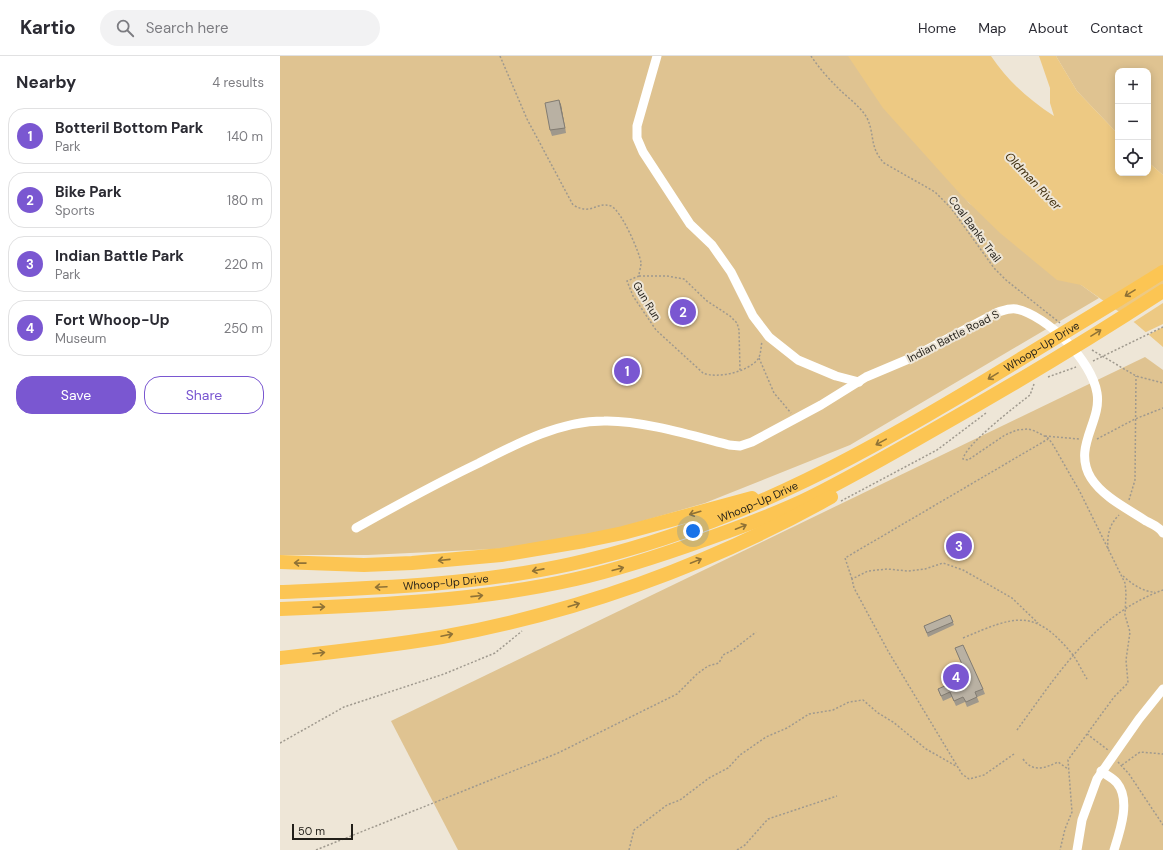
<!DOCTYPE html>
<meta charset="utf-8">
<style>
body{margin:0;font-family:"DM Sans",sans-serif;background:#f2f2f3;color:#2b2b33}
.controls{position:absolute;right:12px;top:12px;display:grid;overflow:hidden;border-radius:8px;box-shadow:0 2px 10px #0003}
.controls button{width:36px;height:36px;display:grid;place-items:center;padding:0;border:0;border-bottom:1px solid #e1e1e2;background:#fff;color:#2b2b33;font:20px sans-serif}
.scale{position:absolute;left:12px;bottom:10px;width:61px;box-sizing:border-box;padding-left:4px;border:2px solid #221f19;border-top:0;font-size:11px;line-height:14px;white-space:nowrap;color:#221f19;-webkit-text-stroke:3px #eee6d7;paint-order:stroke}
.you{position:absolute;left:413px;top:475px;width:14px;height:14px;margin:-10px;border:3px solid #fff;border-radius:50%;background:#1a73e8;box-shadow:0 0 0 6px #1a73e833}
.badge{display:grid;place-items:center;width:26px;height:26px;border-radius:50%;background:#7a57d1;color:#fff;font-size:13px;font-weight:700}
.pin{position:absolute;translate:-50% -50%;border:2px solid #fff;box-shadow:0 1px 4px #0006}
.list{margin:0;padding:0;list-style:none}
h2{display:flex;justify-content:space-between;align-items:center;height:52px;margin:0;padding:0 16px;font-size:17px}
h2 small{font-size:13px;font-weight:400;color:#7c7c81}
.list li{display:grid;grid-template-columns:26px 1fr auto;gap:12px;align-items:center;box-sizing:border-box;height:56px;margin:0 8px 8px;padding:0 8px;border:1px solid #e1e1e2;border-radius:16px}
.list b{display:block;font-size:15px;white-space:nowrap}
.list p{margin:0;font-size:13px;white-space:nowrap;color:#7c7c81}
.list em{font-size:13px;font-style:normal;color:#7c7c81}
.actions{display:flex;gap:8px;padding:12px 16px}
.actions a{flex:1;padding:9px 0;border:1px solid #7a57d1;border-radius:16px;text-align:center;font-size:14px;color:#7a57d1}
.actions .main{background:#7a57d1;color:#fff}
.icon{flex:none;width:22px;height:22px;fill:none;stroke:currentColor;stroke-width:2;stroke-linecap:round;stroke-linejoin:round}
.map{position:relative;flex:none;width:883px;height:794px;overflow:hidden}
header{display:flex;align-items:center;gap:24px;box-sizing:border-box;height:56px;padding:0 20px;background:#fff;border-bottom:1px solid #e1e1e2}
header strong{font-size:19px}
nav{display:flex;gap:22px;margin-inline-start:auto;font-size:14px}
.search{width:280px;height:36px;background:#f2f2f3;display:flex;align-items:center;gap:10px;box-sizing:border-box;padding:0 14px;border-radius:22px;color:#7c7c81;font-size:15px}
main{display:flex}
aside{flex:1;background:#fff}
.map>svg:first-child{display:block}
.green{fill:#dfc391}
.water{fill:#edc983}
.pier{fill:#eee6d7}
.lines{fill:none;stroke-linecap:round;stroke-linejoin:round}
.path{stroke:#9f998e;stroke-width:1.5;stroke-dasharray:2 2;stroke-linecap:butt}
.minor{stroke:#fff;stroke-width:9}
.highway{stroke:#fcc553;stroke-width:14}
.wall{fill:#9f988c}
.shaded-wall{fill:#827c72}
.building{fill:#b9b1a3;stroke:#827c72}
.oneway{stroke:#8f7236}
.labels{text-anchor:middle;stroke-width:4;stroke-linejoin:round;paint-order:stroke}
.street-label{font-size:11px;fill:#221f19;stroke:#eee6d7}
.water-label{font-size:12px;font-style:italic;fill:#3f2f10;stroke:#eee6d7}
</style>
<header>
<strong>Kartio</strong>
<div class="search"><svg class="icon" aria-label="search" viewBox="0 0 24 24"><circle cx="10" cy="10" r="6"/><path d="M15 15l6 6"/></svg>Search here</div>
<nav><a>Home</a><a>Map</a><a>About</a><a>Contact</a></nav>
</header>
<main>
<aside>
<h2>Nearby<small>4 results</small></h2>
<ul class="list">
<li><span class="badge">1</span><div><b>Botteril Bottom Park</b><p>Park</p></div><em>140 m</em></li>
<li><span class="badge">2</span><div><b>Bike Park</b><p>Sports</p></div><em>180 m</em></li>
<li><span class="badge">3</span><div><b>Indian Battle Park</b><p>Park</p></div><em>220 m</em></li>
<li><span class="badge">4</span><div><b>Fort Whoop-Up</b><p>Museum</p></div><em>250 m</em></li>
</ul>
<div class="actions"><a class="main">Save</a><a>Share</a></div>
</aside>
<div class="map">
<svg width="883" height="794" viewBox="0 0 883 794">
<rect width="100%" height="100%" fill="#eee6d7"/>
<g class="green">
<polygon points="0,0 571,0 689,147 819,242 570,389 425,447 276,490 88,499 0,499"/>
<polygon points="776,0 883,0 883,119 868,106 868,15 838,15 838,78 797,35"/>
<polygon points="865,301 883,314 883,794 178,794 111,665"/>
</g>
<path class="water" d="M568,0H711C728,25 748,43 774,60L770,47V32L759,0H776L797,35L838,78V117H868V106L883,119V291L855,267L801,229L777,224L720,177L682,140L603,52Z"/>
<g class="pier">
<polygon points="883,228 883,247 852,267 837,257"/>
<polygon points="883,268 883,271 870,278 867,280 864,277"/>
</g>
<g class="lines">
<g class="path">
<path d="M220,0L247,63L293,149C312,160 316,145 331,150C341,154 360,197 361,207C361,211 359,216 359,220L347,225L353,240L376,274L423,317C437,323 468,316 478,303C481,299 481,290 482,285"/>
<path d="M531,0C539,12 549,23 559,33C568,42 580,50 587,62C595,78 589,91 604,107L655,136L671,152L714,212L726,224L780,267"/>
<polyline points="359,220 387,220 404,223 427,245 450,260 457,267 459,274 460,314"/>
<polyline points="812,294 856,320 883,327"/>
<polyline points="479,302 494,337 511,357"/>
<polyline points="813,305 883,271"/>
<polyline points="768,321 796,311"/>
<path d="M754,328L750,339C736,350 686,388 683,403L688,404L725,379L737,374L748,373L755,375L768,382L772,387L800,436L845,527L846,537L845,559L850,576L846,604L848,627L834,641L788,704L792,756L785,773L780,794"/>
<polyline points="765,380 799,383"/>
<polyline points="817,383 855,363 883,352"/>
<polyline points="849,444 855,424 856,320"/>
<polyline points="561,445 657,394 706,357"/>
<path d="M828,493C827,479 829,469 839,459"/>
<path d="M843,520C852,528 863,536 875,536"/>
<polyline points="572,523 565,502 768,383"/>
<path d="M683,582C735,560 754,551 793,599C798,606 802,615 807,623"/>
<path d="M737,674C778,618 814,559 883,534"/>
<polyline points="807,678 828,694"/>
<polyline points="0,687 64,651 164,618 215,597 242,575"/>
<polyline points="734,698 704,719 689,723 682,718 608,595 574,532 572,523 588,515 607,513 628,515 645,513 663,507 683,514 732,542 758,567"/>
<path d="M743,703C753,717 765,712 778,706L788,713"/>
<polyline points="838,706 849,718 883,769"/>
<polyline points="842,709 860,696 883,698"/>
<polyline points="36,794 278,697 397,638 417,618 428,610 439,607 443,599 453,594 476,576"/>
<polyline points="349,794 354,774 387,749 400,744 429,722 448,712 460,699 486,681 507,672 529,658 553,654 569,646 583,644 598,657 613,666 646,693 676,710"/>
<polyline points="457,794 465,789 488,763 557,740"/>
</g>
<g class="minor">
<polyline points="377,0 357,70 357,82 363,96 410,168 432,189 451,216 473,260 489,281 518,304 556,320 579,326"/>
<path d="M76,472C117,449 157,427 199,407C238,387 280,365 324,365C361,364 414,380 449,389L460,390L472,386L541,349L586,321L631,302L718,256C725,254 730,252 736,253C768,260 812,305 817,337C822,366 792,391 811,422C823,441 848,453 866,465C872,468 880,471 883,477"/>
<path d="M821,715C826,719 833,722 837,727C851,744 840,775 834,794"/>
<polyline points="797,794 802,764 817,723 859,663 883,633"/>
</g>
<g class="highway">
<polyline points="0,506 84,509 132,507 221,499 304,485 343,477 472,442"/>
<path id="s1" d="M0,536C98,532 195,529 291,508C459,471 600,390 744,301C790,273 837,245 883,216"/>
<path d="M0,553C99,549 199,545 296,523C340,513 382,499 424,484C460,471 497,458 531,441C573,420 613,397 653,374C731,330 808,284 883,235"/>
<path d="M0,602C54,596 109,590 162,581C298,556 431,508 551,441"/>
</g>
</g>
<g class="wall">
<polygon points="279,44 281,49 286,77 272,80 270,74"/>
<polygon points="670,559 674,569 648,581 644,570"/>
<polygon points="675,592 703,633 705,638 697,641 699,646 687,651 685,646 676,650 672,641 663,645 658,633 687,621"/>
</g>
<polygon class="shaded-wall" points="279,44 281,49 286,77 285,72"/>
<g class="building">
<polygon points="279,44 285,72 270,74 265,47"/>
<polygon points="670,559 673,566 647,577 644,570"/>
<polygon points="683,589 703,633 695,636 697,641 686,646 683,641 674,645 670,636 661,640 658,633 687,620 675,592"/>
</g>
<defs><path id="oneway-shaft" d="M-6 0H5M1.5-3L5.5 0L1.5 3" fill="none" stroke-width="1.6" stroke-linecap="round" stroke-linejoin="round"/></defs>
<g class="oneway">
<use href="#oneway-shaft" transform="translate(850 237) rotate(148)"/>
<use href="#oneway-shaft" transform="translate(816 277) rotate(-32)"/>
<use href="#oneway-shaft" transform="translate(713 320) rotate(148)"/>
<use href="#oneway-shaft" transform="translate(601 386) rotate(151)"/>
<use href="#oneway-shaft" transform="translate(415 457) rotate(164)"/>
<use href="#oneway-shaft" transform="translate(461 471) rotate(-22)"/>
<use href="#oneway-shaft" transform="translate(164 504) rotate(174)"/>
<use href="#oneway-shaft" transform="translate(416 505) rotate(-22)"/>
<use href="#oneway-shaft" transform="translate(20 507) rotate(-179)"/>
<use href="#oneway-shaft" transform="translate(338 513) rotate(-15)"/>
<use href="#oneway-shaft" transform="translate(258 514) rotate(169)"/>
<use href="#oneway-shaft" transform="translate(101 531) rotate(177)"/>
<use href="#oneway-shaft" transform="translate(197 540) rotate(-6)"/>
<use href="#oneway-shaft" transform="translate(294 549) rotate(-17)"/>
<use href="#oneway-shaft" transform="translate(39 551) rotate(-2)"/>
<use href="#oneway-shaft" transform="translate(167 579) rotate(-12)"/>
<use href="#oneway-shaft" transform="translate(39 597) rotate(-7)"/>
</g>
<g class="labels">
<g class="street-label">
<text transform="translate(695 173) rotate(53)" y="4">Coal Banks Trail</text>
<text transform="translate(367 245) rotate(59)" y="4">Gun Run</text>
<text transform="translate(673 280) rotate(-27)" y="4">Indian Battle Road S</text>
<text dy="4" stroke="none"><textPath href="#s1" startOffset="814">Whoop-Up Drive</textPath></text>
<text dy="4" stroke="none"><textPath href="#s1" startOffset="490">Whoop-Up Drive</textPath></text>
<text dy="4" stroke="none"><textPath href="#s1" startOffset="166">Whoop-Up Drive</textPath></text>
</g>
<g class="water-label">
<text transform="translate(753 125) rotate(46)" y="4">Oldman River</text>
</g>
</g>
</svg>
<div class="controls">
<button>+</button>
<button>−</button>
<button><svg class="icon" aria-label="locate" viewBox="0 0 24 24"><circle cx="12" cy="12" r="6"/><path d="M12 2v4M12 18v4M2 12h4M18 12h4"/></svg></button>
</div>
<div class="scale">50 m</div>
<div class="you"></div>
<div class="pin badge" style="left:347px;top:315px">1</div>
<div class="pin badge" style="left:403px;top:256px">2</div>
<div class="pin badge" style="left:679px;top:490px">3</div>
<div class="pin badge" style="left:676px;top:621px">4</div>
</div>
</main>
